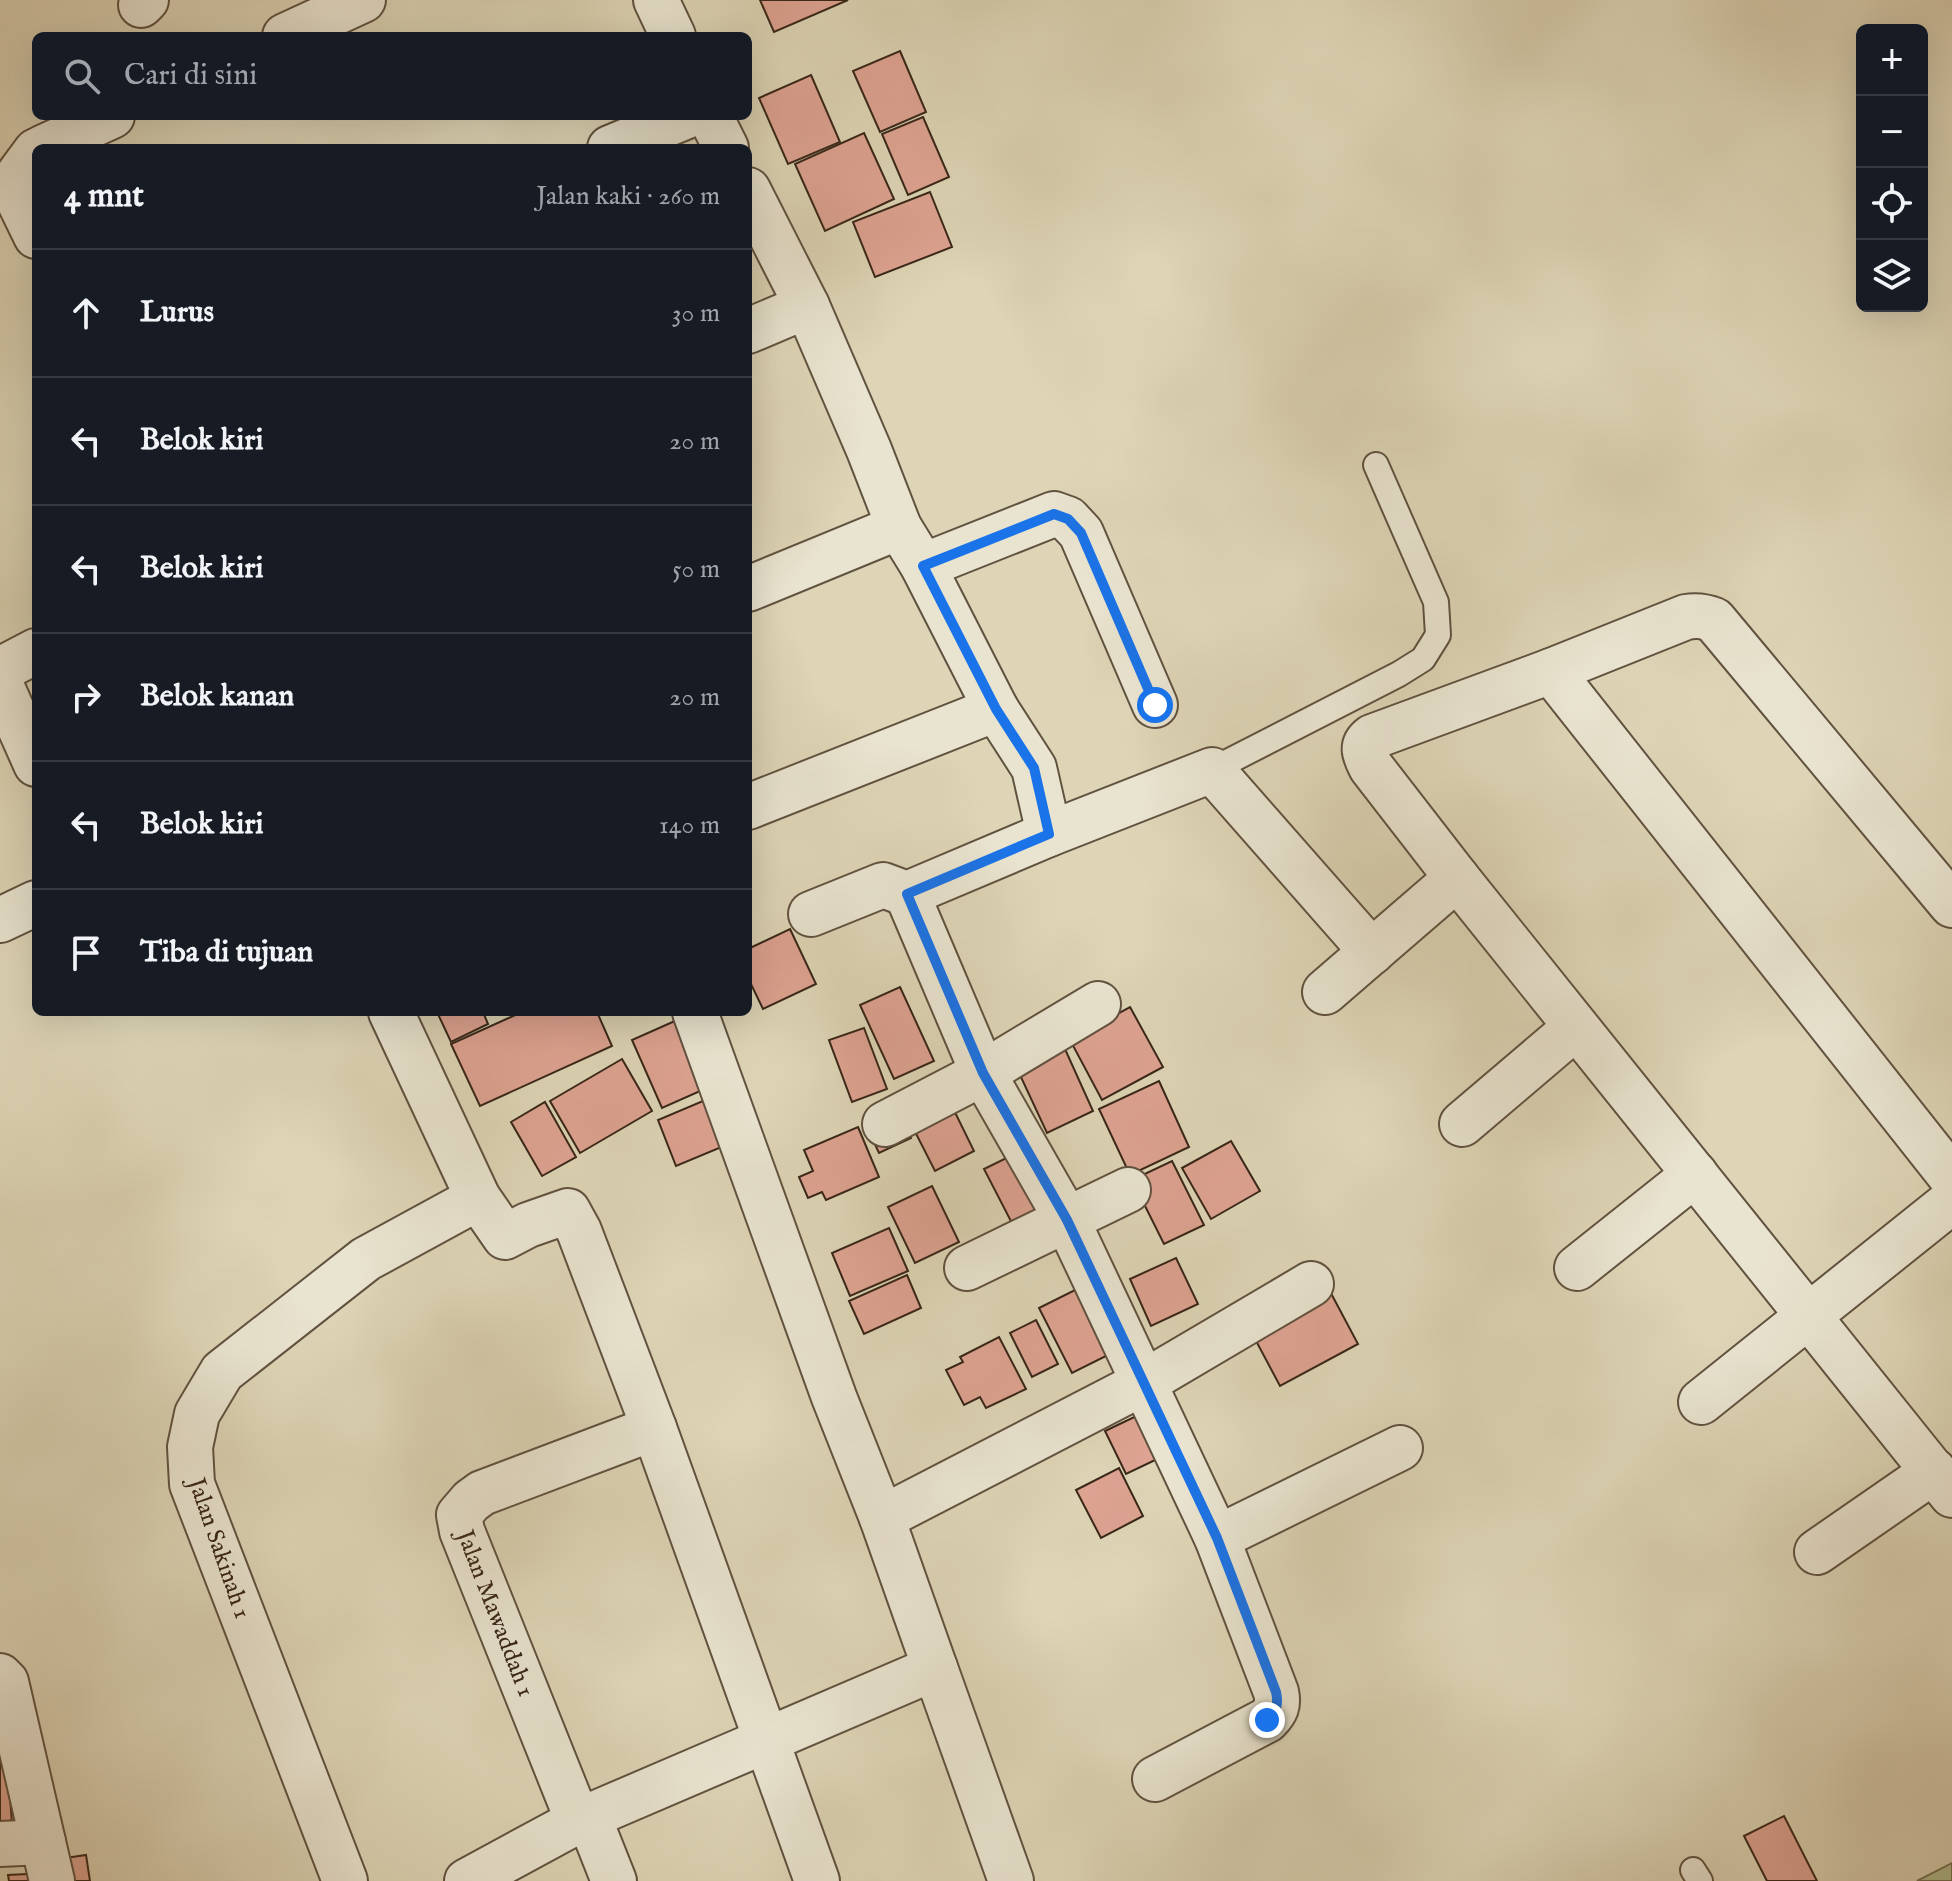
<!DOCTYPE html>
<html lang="id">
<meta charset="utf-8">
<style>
body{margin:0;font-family:"IM FELL English",serif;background:#242831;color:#f1f3f6}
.controls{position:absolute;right:24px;top:24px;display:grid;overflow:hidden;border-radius:12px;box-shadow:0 8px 32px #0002}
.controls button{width:72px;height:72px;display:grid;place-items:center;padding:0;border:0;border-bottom:2px solid #363941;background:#171b24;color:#f1f3f6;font:40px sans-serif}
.stop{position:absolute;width:24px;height:24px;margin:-18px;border:6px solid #1a73e8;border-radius:50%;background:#fff}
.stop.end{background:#1a73e8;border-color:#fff;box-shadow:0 2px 8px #0008}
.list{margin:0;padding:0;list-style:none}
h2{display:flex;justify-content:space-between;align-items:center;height:104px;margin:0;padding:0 32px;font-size:34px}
h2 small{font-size:26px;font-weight:400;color:#9ea1a6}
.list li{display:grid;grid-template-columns:52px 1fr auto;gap:24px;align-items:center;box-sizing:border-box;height:128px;padding:0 32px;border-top:2px solid #363941}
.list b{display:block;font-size:30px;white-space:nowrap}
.list em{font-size:26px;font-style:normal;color:#9ea1a6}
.icon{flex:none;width:44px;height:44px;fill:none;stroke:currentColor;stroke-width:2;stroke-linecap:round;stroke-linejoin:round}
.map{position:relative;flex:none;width:1952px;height:1881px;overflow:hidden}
.search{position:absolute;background:#171b24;box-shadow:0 8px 32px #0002;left:32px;top:32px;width:720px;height:88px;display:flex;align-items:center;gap:20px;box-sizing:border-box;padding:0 28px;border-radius:12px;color:#9ea1a6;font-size:30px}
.panel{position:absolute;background:#171b24;box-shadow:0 8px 32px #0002;left:32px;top:144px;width:720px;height:872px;border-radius:12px}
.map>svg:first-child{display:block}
.green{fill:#afbd8f;stroke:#747254;stroke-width:2}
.building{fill:#dea392;stroke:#382618;stroke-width:2}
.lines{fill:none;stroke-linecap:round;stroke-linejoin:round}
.lane-casing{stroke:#615240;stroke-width:28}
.street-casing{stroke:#615240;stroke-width:48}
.lane{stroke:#e9e4d0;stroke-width:24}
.street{stroke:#e9e4d0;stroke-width:44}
.route{stroke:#1a73e8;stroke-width:10}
.labels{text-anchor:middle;stroke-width:7;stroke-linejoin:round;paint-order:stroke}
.street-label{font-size:24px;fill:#382618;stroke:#e9e4d0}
</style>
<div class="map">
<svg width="1952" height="1881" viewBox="0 0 1952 1881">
<rect width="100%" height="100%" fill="#ddd5b6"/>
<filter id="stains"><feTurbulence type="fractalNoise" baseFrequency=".0025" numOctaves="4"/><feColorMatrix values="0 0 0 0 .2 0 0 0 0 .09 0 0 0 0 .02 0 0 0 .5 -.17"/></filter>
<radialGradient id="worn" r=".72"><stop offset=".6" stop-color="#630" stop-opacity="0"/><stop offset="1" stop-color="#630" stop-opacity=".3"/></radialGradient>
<polygon class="green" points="1952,1863 1952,1881 1917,1881"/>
<g class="building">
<polygon points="760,0 848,0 774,32"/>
<polygon points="900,51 926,112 880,132 853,71"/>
<polygon points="811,75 840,142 788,164 759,98"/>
<polygon points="923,117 949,177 908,195 882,134"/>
<polygon points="864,133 894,199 825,231 795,164"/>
<polygon points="930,192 952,247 875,277 853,222"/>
<polygon points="790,929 816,984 763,1009 748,978 748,949"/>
<polygon points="900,987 934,1061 894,1079 860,1005"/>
<polygon points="1130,1007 1163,1067 1102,1100 1070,1040"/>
<polygon points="437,1012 483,1012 488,1024 451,1042"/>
<polygon points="522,1012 597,1012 612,1046 480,1106 451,1044"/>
<polygon points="686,1016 716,1084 662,1108 632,1040"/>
<polygon points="864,1028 887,1089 852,1102 829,1040"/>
<polygon points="1060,1038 1093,1111 1047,1133 1013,1060"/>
<polygon points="622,1059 652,1111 580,1153 550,1101"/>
<polygon points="1159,1081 1189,1147 1130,1175 1099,1109"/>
<polygon points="717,1095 736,1141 676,1166 658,1120"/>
<polygon points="947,1096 974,1151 935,1171 907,1116"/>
<polygon points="545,1102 576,1157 542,1176 511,1122"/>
<polygon points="905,1123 911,1138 879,1153 872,1138"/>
<polygon points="858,1127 879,1177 826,1200 822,1192 808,1198 799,1177 813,1171 804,1150"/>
<polygon points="1231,1141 1260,1191 1211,1219 1182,1168"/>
<polygon points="1025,1149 1056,1210 1016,1231 984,1169"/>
<polygon points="1172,1161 1204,1225 1164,1244 1132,1180"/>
<polygon points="932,1186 959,1242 915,1263 888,1207"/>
<polygon points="889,1228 908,1271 850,1296 832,1253"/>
<polygon points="1176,1258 1198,1304 1151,1326 1130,1279"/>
<polygon points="907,1275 921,1308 864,1334 849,1301"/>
<polygon points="1325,1282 1358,1344 1280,1386 1247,1324"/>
<polygon points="1089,1283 1122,1348 1072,1373 1039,1308"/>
<polygon points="1036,1320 1058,1364 1032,1377 1010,1333"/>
<polygon points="999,1337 1026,1389 986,1408 980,1397 964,1405 946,1370 963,1362 960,1357"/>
<polygon points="1151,1409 1172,1452 1126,1474 1105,1431"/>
<polygon points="1119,1468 1143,1516 1101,1538 1076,1490"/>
<polygon points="0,1758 7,1758 12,1823 0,1824"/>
<polygon points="1784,1816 1817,1881 1767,1881 1744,1836"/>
<polygon points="86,1855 90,1881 68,1881 65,1858"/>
<polygon points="47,1873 47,1881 9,1881 8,1875"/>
</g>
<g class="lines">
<g class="lane-casing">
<g id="lane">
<polyline points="1212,770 1399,674 1423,659 1438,635 1436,602 1376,465"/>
<polyline points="1693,1870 1700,1881"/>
</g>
</g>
<g class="street-casing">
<g id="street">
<polyline points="656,0 673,36"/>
<polyline points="141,5 146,0"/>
<polyline points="285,36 363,0"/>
<polyline points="710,116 726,148"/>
<polyline points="42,148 112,116"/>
<polyline points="610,148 687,116"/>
<polyline points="36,151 19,174 18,199 36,236"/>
<polyline points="748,190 807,306 869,450 899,527 923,566 996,709 1034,768 1049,834"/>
<polyline points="748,331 807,306"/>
<polyline points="923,566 1054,514 1068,519 1081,533 1155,705"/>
<polyline points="748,589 899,527"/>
<polyline points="0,670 36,651"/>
<polyline points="1551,671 1952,1178"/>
<polyline points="0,683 36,764"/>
<polyline points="748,807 996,709"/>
<path d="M907,894L983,1073L1067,1220L1217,1538L1276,1692C1279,1705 1276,1711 1267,1720L1155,1779"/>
<path d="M1952,905L1714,620C1704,616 1697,615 1686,617L1551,671L1372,737C1360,746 1365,755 1371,767L1457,878L1952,1495"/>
<polyline points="811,914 883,885 907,894 1049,834 1212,770 1372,952"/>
<polyline points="0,920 36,903"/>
<polyline points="1325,992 1457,878"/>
<polyline points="391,1012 478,1198 505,1237 528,1225 568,1211 579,1231 654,1428 817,1881"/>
<polyline points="885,1124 983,1073 1098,1004"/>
<polyline points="1462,1124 1576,1027"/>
<polyline points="967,1268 1128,1190"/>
<polyline points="1577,1268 1695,1174"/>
<polyline points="1701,1402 1952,1201"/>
<polyline points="882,1518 1143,1383 1311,1284"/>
<polyline points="1217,1538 1400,1448"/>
<polyline points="1817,1552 1934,1471"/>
<polyline points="935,1668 1011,1881"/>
<polyline points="0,1676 6,1682 52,1881"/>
<polyline points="589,1818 614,1881"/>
<polyline points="578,1821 462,1531 459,1515 471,1501 482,1493 654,1428"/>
<polyline points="0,1844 43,1842"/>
<polyline points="345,1881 192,1484 190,1447 197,1414 222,1372 366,1259 478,1198"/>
<polyline points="467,1881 578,1821 935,1668 882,1518 834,1397 695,1012"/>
</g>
</g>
<use href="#lane" class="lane"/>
<use href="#street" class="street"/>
</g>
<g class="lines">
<path class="route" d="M1155,705L1081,533L1068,519L1054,514L923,566L996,709L1034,768L1049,834L907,894L983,1073L1067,1220L1217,1538L1276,1692C1279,1705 1276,1711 1267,1720"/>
</g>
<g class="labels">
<g class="street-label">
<text transform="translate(220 1548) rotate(71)" y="8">Jalan Sakinah 1</text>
<text transform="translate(496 1613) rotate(69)" y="8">Jalan Mawaddah 1</text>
</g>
</g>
<rect width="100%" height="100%" filter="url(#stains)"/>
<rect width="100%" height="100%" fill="url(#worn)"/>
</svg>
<div class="controls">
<button>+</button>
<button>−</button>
<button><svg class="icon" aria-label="locate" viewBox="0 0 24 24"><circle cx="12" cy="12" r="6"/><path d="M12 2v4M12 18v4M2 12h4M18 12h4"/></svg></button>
<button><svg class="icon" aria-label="layers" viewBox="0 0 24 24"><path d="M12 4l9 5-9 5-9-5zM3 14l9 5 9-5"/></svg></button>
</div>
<div class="stop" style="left:1155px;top:705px"></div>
<div class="stop end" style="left:1267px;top:1720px"></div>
<div class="search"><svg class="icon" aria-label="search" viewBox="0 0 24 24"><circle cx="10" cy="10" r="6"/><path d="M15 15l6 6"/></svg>Cari di sini</div>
<section class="panel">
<h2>4 mnt<small>Jalan kaki · 260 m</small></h2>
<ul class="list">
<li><svg class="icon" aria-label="ahead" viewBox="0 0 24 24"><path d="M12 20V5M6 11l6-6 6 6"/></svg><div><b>Lurus</b></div><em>30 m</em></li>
<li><svg class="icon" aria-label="left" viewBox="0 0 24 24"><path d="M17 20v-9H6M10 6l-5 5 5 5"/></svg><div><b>Belok kiri</b></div><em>20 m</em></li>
<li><svg class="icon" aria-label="left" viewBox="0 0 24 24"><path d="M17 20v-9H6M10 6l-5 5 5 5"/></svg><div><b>Belok kiri</b></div><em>50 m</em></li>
<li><svg class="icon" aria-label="right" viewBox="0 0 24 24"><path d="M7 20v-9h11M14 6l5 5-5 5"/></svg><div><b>Belok kanan</b></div><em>20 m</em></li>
<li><svg class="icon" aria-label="left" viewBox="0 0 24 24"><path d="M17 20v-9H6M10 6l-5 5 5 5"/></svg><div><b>Belok kiri</b></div><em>140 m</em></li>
<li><svg class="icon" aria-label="arrive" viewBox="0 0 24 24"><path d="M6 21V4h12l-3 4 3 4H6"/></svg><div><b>Tiba di tujuan</b></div></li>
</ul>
</section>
</div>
